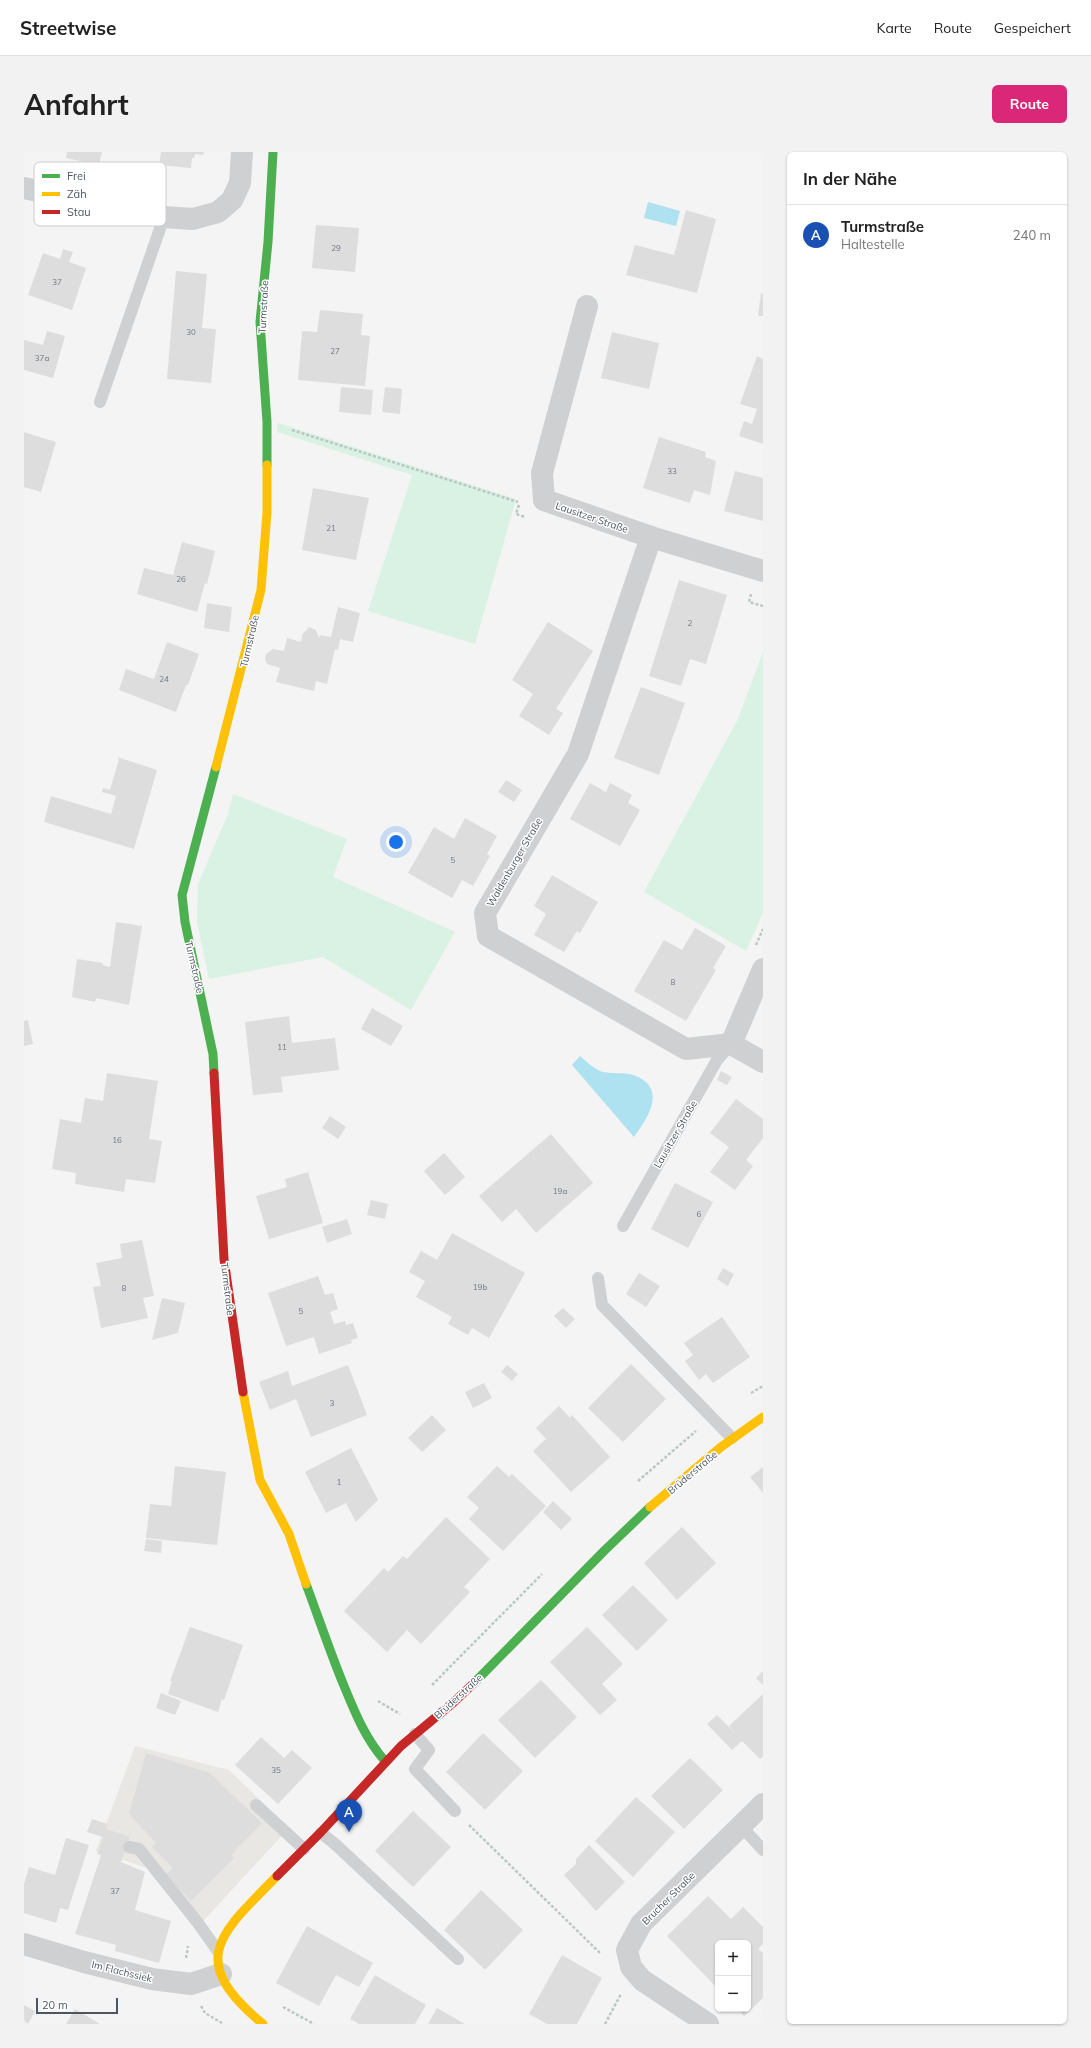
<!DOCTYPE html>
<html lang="de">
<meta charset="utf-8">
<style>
body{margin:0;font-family:Mulish,sans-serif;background:#f2f2f2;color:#222}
.controls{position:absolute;right:12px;bottom:12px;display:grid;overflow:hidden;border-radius:6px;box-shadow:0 1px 3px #0004}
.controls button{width:36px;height:36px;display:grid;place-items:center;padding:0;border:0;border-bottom:1px solid #e0e0e0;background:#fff;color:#222;font:20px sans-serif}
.scale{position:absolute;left:12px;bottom:10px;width:82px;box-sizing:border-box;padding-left:4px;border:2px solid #4a5661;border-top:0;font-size:11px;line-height:14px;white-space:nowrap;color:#4a5661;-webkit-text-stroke:3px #fff;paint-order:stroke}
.you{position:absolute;left:372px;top:690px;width:14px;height:14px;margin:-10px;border:3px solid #fff;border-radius:50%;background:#1a73e8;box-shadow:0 0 0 6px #1a73e833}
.badge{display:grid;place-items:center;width:26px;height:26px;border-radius:50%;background:#db2777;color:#fff;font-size:13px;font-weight:700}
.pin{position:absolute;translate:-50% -33px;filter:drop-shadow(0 1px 2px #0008)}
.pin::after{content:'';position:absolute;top:21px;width:14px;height:12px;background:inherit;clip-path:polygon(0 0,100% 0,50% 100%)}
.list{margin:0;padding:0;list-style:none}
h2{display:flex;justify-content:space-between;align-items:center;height:52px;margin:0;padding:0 16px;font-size:17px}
h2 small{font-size:13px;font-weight:400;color:#767676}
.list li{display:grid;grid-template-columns:26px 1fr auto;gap:12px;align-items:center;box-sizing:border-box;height:60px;padding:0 16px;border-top:1px solid #e0e0e0}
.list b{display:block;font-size:15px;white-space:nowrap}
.list p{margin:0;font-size:13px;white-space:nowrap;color:#767676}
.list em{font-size:13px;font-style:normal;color:#767676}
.map{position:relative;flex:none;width:739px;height:1872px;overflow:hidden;border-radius:6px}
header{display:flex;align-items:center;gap:24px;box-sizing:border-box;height:56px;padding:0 20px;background:#fff;border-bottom:1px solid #e0e0e0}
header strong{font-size:19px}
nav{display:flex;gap:22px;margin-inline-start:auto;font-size:14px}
.intro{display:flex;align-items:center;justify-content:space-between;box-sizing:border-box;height:96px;padding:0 24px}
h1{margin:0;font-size:28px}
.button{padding:10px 18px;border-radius:6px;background:#db2777;color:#fff;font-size:14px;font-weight:700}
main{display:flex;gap:24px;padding:0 24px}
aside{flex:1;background:#fff;border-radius:6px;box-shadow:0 1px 3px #0004}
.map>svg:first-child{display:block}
.commercial{fill:#e8e7e3}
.green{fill:#d9f2e3}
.water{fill:#aee2f0}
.building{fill:#ddddde}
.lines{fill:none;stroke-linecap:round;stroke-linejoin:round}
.path{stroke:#bcc7c4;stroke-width:2.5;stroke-dasharray:3 2;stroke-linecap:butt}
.lane{stroke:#ced0d2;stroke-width:12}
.street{stroke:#ced0d2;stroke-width:22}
.fast{stroke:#4caf50;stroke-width:9}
.slow{stroke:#ffc107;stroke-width:9}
.jam{stroke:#c62828;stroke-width:9}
.labels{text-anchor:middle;stroke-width:3;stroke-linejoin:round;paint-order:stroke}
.number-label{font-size:8px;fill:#707881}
.street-label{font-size:10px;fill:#4a5661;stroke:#fff}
.key{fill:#fff;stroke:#c9ccd0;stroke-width:1}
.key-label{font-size:11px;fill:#4a5661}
</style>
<header>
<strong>Streetwise</strong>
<nav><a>Karte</a><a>Route</a><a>Gespeichert</a></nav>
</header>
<div class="intro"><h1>Anfahrt</h1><a class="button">Route</a></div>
<main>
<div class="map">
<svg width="739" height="1872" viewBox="0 0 739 1872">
<rect width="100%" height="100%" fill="#f4f4f4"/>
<polygon class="commercial" points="111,1594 205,1618 265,1676 173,1776 123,1716 72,1699"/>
<g class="green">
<polygon points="254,271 492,347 451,492 344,459 388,323 253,280"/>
<polygon points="739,500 739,761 722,799 620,740 714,567"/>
<polygon points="209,642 323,687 309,725 431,780 387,858 299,805 185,827 173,770 174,732 204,662"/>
</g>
<g class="water">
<polygon points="624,50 656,59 652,74 620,66"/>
<path d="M556,904C563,910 570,917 579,920C589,922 599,920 609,923C644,935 625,965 610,985L548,913Z"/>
</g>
<g class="building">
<polygon points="43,0 78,0 75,13 42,6"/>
<polygon points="137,0 180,0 179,3 171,2 170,6 168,6 167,16 135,13"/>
<polygon points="662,58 692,67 673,141 602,123 611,93 650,103"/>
<polygon points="292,73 335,76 331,120 288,116"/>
<polygon points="39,97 49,100 45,110 62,116 48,158 4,143 19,101 36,107"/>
<polygon points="152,119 183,122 178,176 192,177 187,231 143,227"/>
<polygon points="737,141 739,142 739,164 734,164"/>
<polygon points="296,158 339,162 337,183 346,184 341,234 274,228 278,179 293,180"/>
<polygon points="23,179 41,184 29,226 0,218 0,188 19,193"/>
<polygon points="588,180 635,191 625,237 577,226"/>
<polygon points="733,204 739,207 739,292 715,284 720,269 728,272 733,257 716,252"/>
<polygon points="317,235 349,238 347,263 315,260"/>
<polygon points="361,235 378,237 376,262 358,260"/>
<polygon points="0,280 32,290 17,340 0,335"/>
<polygon points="635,285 682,300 681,305 692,309 686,343 670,338 666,351 619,336"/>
<polygon points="711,319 739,326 739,369 700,359"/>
<polygon points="289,336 345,346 332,408 278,398"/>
<polygon points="158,390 191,399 183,432 181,431 173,460 113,442 120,416 149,423"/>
<polygon points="655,428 703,443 682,512 666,507 657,534 625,524"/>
<polygon points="183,451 208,455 205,480 180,476"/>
<polygon points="314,455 336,461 329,490 316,487 314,498 311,497 303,532 292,529 290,539 252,530 256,516 243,512 241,508 242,502 249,497 260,499 263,486 277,490 278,483 285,475 292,478 295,486 296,483 307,485"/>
<polygon points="524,470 569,499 532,557 539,561 525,583 495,564 509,542 488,528"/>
<polygon points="143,490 175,502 164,533 162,533 152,560 95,538 102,517 130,527"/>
<polygon points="617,535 661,551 635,623 590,606"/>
<polygon points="93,605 133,618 110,697 20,670 27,644 87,662 92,644 78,640 79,636 86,638 95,607"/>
<polygon points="482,628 498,638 490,650 474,640"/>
<polygon points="566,631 582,640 586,631 608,643 604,651 616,658 596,694 546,667"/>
<polygon points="441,666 473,684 463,702 466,704 449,734 438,728 428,746 384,721 410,675 430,687"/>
<polygon points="528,723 574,750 556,781 553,779 540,800 510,783 522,762 510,754"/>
<polygon points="92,770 118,774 105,853 72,846 71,850 48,845 53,807 79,811 78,813 86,815"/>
<polygon points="671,776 702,794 689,816 692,818 662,869 610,839 640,788 658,798"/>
<polygon points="348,856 379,874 367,894 337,877"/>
<polygon points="265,864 268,891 311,886 315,918 257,925 259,940 229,943 221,870"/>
<polygon points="4,868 9,892 0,894 0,869"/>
<polygon points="697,919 708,925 703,933 693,928"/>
<polygon points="83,921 134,929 125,987 138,989 131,1031 102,1027 100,1040 51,1032 52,1021 28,1017 36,967 57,971 61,946 79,949"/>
<polygon points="712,947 739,967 739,986 722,1008 729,1014 711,1038 686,1020 705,995 686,981"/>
<polygon points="306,964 322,975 314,987 298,976"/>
<polygon points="527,982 569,1031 512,1081 492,1057 478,1070 455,1044"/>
<polygon points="420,1001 441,1025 421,1043 400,1019"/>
<polygon points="284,1020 299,1071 245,1087 232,1044 263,1035 261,1027"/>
<polygon points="651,1031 689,1050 664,1096 627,1077"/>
<polygon points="347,1048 364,1052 361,1067 343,1063"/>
<polygon points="323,1067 328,1082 303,1091 298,1075"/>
<polygon points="428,1081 501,1121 465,1186 448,1176 444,1183 424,1172 428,1165 392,1145 401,1129 385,1120 397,1099 413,1108"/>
<polygon points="118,1088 130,1144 119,1146 124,1166 77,1176 69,1135 77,1134 72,1111 98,1106 96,1092"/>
<polygon points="699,1116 710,1122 704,1134 693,1127"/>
<polygon points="615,1121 636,1134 622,1155 602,1142"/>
<polygon points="294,1124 301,1143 309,1141 314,1157 306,1160 310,1172 321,1169 322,1173 329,1171 334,1186 327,1188 328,1191 295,1202 290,1185 262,1194 244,1141"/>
<polygon points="138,1146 161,1151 154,1181 128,1188"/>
<polygon points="539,1156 551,1167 542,1176 530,1164"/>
<polygon points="698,1165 726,1205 689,1231 682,1222 675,1228 661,1209 669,1203 660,1191"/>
<polygon points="607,1212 642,1247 599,1290 564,1256"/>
<polygon points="324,1213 343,1263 287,1285 272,1247 246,1258 235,1230 264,1219 268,1234"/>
<polygon points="483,1213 494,1222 488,1229 477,1220"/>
<polygon points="460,1231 468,1246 449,1256 441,1240"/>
<polygon points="535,1254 546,1266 548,1263 586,1305 547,1340 509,1299 522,1287 512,1276"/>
<polygon points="408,1263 422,1278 398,1300 384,1286"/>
<polygon points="327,1296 354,1348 332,1370 322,1351 302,1361 281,1320"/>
<polygon points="151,1314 202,1320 193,1393 122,1386 126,1352 147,1354"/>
<polygon points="473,1314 485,1325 488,1322 522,1354 479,1399 445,1367 455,1356 443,1345"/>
<polygon points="739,1315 739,1341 726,1325"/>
<polygon points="529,1349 548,1367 537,1378 519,1360"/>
<polygon points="422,1365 466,1407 440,1435 446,1440 397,1492 383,1478 363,1500 320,1459 360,1416 364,1420 379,1404 383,1407"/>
<polygon points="658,1375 692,1411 653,1448 620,1411"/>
<polygon points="122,1387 138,1389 137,1401 120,1399"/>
<polygon points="609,1433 644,1468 613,1499 578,1463"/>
<polygon points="166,1475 219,1493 200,1548 198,1547 194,1560 144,1542 148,1529 146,1529"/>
<polygon points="563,1475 599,1512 578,1532 593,1548 576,1563 526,1510"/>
<polygon points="739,1519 739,1533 732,1526"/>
<polygon points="517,1528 553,1565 511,1606 474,1568"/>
<polygon points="137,1541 157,1549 151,1563 132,1556"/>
<polygon points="739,1542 739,1605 736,1607 718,1589 708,1598 683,1572 693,1563 712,1582 705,1574"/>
<polygon points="459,1581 499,1619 461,1658 422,1620"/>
<polygon points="237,1585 260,1606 268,1598 288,1616 254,1652 211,1613"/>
<polygon points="122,1601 186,1621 238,1671 207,1703 210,1706 167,1749 141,1723 149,1716 128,1695 132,1691 105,1662"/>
<polygon points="666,1606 699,1638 660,1677 627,1644"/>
<polygon points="612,1645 651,1680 609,1725 571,1689"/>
<polygon points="389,1659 427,1695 389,1735 351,1699"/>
<polygon points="68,1667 84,1672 82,1677 106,1685 97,1710 121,1720 111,1758 147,1769 135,1811 91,1799 92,1793 51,1782 77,1703 73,1702 79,1685 63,1680"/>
<polygon points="42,1686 65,1693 44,1758 36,1756 32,1771 0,1761 0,1732 5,1715 31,1723"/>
<polygon points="565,1693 601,1730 572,1759 540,1723 552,1712 552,1707"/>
<polygon points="457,1738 499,1778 461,1818 420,1778"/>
<polygon points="684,1744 707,1767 719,1755 739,1775 739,1792 734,1797 739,1801 739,1846 720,1864 714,1857 724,1857 724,1791 694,1791 694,1837 643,1784"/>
<polygon points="283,1774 349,1811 335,1835 312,1823 295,1854 252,1831"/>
<polygon points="538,1803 578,1826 553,1872 523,1872 505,1862"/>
<polygon points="351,1823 402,1853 391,1872 335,1872 326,1867"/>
<polygon points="0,1853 11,1859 4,1872 0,1872"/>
<polygon points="413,1856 441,1872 404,1872"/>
<polygon points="51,1857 76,1872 42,1872"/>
</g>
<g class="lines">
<g class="path">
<polyline points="268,278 494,350"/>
<polyline points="495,353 492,362 501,365"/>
<polyline points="727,442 725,450 739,454"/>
<polyline points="732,793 739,777"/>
<polyline points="727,1241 739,1234"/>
<polyline points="614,1329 672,1279"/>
<polyline points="408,1533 518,1422"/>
<polyline points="354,1549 376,1562"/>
<polyline points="445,1673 577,1802"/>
<polyline points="162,1806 164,1794"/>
<polyline points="177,1854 181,1861 198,1871"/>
<polyline points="259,1855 290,1872"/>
<polyline points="581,1872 597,1842"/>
</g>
<g class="lane">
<polyline points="76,250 140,65"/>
<polyline points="599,1074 693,908 706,893"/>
<polyline points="574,1126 578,1153 708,1286"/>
<polyline points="391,1582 405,1598 391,1617 431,1659"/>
<polyline points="232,1653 280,1697"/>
<polyline points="717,1674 739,1698"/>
<polyline points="297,1681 311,1692 434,1807"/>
<polyline points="105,1695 115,1697 174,1771 193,1798"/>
</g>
<g class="street">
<polyline points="0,36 82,54 140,65 169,67 194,60 208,48 216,31 218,0"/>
<polyline points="563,154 518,321 520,348 627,385 739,419"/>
<polyline points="627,385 554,602 461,761 464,784 662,897 707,892"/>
<polyline points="739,817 707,892 739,910"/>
<polyline points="0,1792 60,1810 128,1827 167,1832 197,1822"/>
<polyline points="684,1872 618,1828 607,1815 603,1798 617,1772 739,1652"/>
</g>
<g class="fast">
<polyline points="243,313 243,270 236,170 244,90 249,0"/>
<polyline points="190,921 189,902 161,770 158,743 192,615"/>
<path d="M282,1432C294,1464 305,1497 318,1529C330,1558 340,1585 361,1609"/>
<polyline points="451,1530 581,1398 626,1355"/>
</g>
<g class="slow">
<polyline points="192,615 237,438 243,360 243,313"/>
<polyline points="219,1240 236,1328 265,1382 282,1432"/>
<polyline points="626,1355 697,1295 739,1265"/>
<path d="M239,1872C162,1808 195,1783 253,1724"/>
</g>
<g class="jam">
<polyline points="190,921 200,1107 219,1240"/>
<polyline points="253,1724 297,1680 377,1594 430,1550 451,1530"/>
</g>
</g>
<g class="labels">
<g class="number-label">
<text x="312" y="99">29</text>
<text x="33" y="133">37</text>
<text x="167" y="183">30</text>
<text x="311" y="202">27</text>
<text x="18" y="209">37a</text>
<text x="648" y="322">33</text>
<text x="307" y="379">21</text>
<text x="157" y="430">26</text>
<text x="666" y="474">2</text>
<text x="140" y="530">24</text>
<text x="429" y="711">5</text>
<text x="649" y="833">8</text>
<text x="258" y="898">11</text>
<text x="93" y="991">16</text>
<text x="536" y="1042">19a</text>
<text x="675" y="1065">6</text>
<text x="456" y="1138">19b</text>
<text x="100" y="1139">8</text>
<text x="277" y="1162">5</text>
<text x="308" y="1254">3</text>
<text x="315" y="1333">1</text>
<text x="252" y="1621">35</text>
<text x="91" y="1742">37</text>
</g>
<g class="street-label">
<text transform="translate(239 155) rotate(-87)" y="4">Turmstraße</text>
<text transform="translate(568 365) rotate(19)" y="4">Lausitzer Straße</text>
<text transform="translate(225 489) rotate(-77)" y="4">Turmstraße</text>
<text transform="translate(490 710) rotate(-60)" y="4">Waldenburger Straße</text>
<text transform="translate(171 815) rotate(77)" y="4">Turmstraße</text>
<text transform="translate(651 982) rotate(-60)" y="4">Lausitzer Straße</text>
<text transform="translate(204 1137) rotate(83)" y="4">Turmstraße</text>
<text transform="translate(668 1320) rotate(-40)" y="4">Brüderstraße</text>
<text transform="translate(434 1544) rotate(-42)" y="4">Brüderstraße</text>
<text transform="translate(644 1746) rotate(-45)" y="4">Brucher Straße</text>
<text transform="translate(98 1819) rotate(14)" y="4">Im Flachssiek</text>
</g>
</g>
<rect x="10" y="10" width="132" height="64" rx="6" class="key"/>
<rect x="18" y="22" width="18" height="4" fill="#4caf50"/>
<rect x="18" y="40" width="18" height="4" fill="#ffc107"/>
<rect x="18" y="58" width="18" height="4" fill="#c62828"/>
<g class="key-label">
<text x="43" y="28">Frei</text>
<text x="43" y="46">Zäh</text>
<text x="43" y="64">Stau</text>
</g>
</svg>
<div class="controls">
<button>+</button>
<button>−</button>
</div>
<div class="scale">20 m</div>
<div class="you"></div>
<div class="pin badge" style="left:325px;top:1680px;background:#1a4fb4">A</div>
</div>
<aside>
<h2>In der Nähe<small></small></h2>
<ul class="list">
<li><span class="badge" style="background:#1a4fb4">A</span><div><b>Turmstraße</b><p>Haltestelle</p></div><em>240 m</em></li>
</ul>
</aside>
</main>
